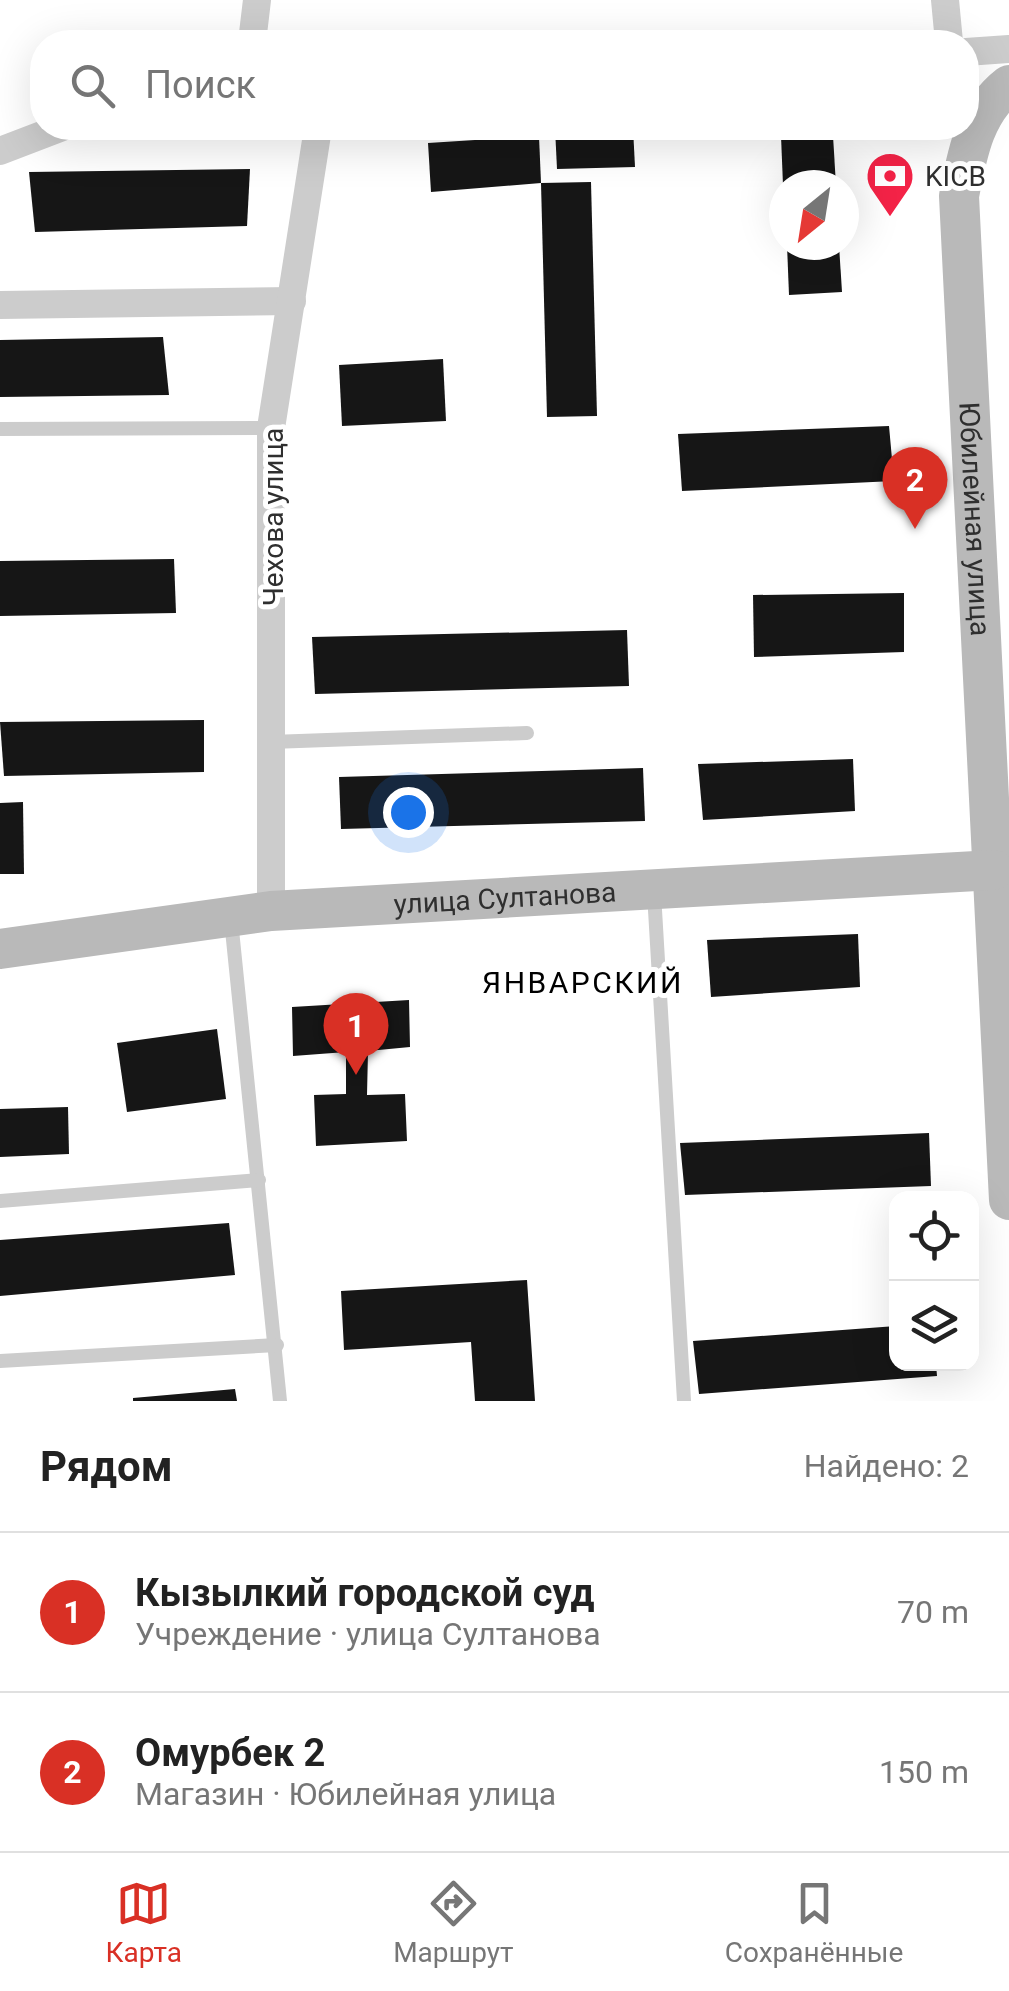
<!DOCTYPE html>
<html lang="ru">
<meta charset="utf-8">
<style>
body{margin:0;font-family:Roboto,sans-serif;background:#f2f2f2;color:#222}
.controls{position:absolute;right:30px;bottom:30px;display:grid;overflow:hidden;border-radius:20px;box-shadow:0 10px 40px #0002}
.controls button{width:90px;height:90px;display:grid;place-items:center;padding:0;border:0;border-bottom:2px solid #e0e0e0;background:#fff;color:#222;font:50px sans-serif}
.compass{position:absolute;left:769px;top:170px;width:90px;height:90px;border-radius:50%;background:#fff;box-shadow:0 10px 40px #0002;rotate:210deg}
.you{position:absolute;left:408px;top:812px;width:35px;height:35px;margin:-25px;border:8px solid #fff;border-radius:50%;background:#1a73e8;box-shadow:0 0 0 15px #1a73e833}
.badge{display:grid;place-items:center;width:65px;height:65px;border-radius:50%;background:#d93025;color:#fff;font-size:32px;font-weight:700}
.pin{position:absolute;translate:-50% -82px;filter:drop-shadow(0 2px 5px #0008)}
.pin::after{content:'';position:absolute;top:52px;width:35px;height:30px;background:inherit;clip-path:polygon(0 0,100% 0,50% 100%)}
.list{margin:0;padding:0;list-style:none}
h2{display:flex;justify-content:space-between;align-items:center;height:130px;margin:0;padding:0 40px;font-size:42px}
h2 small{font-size:32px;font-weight:400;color:#767676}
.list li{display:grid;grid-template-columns:65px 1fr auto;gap:30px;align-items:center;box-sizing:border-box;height:160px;padding:0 40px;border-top:2px solid #e0e0e0}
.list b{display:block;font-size:38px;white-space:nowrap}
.list p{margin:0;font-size:32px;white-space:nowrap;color:#767676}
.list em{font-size:32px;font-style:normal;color:#767676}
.icon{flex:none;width:55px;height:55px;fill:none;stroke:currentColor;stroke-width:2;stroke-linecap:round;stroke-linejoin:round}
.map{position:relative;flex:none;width:1009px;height:1401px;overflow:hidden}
.search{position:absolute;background:#fff;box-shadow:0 10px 40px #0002;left:30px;right:30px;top:30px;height:110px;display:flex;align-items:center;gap:25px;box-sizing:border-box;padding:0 35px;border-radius:40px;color:#767676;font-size:38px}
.sheet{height:450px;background:#fff}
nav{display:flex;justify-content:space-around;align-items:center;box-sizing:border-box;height:140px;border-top:2px solid #e0e0e0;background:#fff;font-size:28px;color:#767676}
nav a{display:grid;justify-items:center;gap:5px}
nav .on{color:#d93025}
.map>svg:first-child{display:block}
.building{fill:#161616}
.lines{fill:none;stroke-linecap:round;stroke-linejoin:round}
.lane{stroke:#ccc;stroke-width:14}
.street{stroke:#ccc;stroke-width:28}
.secondary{stroke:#b9b9b9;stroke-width:40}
.labels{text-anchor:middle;stroke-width:10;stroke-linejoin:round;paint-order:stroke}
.poi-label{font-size:28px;fill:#2f2f2f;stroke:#fff;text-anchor:start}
.street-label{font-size:28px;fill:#2f2f2f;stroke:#fff}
.neighbourhood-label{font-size:30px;letter-spacing:2.5px;fill:#000;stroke:#fff}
</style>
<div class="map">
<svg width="1009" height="1401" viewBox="0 0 1009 1401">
<rect width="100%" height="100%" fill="#fff"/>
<g class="building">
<polygon points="555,128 633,128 635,167 557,169"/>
<polygon points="539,136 541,183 431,192 428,143"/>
<polygon points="781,136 833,136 836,185 783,185"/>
<polygon points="250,169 247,226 35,232 29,172"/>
<polygon points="591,182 597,416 547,417 541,183"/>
<polygon points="787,245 839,245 842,292 789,295"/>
<polygon points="163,337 169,395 0,397 0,340"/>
<polygon points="443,359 446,421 342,426 339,365"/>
<polygon points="889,426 894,481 682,491 678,434"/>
<polygon points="174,559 176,613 0,616 0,561"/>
<polygon points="904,593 904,652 754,657 753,595"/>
<polygon points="627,630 629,686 315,694 312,637"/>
<polygon points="204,720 204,772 4,776 0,722"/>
<polygon points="853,759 855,811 703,820 698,764"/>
<polygon points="643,768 645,821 341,829 339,777"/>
<polygon points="23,802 24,874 0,874 0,803"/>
<polygon points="858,934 860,987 711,997 707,940"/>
<polygon points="409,1000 410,1047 368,1051 367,1095 405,1094 407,1141 316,1146 314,1095 346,1094 346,1052 293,1056 292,1007"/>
<polygon points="217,1029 226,1099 127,1112 117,1043"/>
<polygon points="68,1107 69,1154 0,1157 0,1109"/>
<polygon points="929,1133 931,1186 685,1195 680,1143"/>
<polygon points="229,1223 235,1275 0,1296 0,1240"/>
<polygon points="527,1280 535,1401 475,1401 471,1342 344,1350 341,1291"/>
<polygon points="896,1326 896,1364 936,1364 937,1376 699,1394 693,1341"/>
<polygon points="235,1389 237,1401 133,1401 133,1398"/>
</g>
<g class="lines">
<g class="lane">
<polyline points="0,429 271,428"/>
<polyline points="271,742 527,733"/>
<polyline points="654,893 684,1401"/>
<polyline points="231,920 280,1401"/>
<polyline points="0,1201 259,1180"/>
<polyline points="0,1361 277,1345"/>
</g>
<g class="street">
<polyline points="945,0 949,42"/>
<polyline points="252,42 257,0"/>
<polyline points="966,52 1009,49"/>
<polyline points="0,151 60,128"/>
<polyline points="0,305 292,301"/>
<polyline points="271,911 271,428 318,128"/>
</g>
<g class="secondary">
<path id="s1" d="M1009,85C974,112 967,155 959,196L1009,1200"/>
<path id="s2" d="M0,949L271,911L994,870"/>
</g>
</g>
<defs>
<g id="bank-pin" transform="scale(2.5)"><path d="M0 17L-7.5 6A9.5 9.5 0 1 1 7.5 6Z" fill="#f42347" stroke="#fff"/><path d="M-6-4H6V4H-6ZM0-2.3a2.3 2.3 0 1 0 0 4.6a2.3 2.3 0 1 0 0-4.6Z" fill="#fff"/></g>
</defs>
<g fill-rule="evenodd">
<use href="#bank-pin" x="890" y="176"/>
</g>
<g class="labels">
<g class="poi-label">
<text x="925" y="186">KICB</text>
</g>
<g class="street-label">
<text transform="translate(273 517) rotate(-90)" y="10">Чехова улица</text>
<text dy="10" stroke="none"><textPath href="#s1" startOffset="448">Юбилейная улица</textPath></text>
<text dy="10" stroke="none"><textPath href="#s2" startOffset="508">улица Султанова</textPath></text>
</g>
<g class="neighbourhood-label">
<text x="583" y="993">ЯНВАРСКИЙ</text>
</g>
</g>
</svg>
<div class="controls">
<button><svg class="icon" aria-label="locate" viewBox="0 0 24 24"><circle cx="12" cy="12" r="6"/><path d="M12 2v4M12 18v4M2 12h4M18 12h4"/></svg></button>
<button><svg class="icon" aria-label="layers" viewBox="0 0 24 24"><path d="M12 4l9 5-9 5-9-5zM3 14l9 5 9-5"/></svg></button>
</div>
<svg class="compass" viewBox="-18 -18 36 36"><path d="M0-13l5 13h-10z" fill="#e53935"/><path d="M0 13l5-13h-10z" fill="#767676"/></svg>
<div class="you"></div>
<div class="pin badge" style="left:356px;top:1075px">1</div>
<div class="pin badge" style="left:915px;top:529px">2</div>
<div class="search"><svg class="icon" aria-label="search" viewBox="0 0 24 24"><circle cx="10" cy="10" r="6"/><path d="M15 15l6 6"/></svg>Поиск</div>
</div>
<section class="sheet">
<h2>Рядом<small>Найдено: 2</small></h2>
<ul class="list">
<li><span class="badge">1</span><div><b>Кызылкий городской суд</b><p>Учреждение · улица Султанова</p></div><em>70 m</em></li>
<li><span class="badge">2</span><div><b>Омурбек 2</b><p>Магазин · Юбилейная улица</p></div><em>150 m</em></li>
</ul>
</section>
<nav>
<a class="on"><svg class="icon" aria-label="map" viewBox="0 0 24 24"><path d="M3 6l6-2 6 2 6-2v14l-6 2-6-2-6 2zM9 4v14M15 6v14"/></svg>Карта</a>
<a><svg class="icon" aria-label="directions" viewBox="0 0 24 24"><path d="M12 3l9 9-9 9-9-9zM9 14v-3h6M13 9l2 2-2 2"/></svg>Маршрут</a>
<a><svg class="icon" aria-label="saved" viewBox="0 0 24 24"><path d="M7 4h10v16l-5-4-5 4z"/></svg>Сохранённые</a>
</nav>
